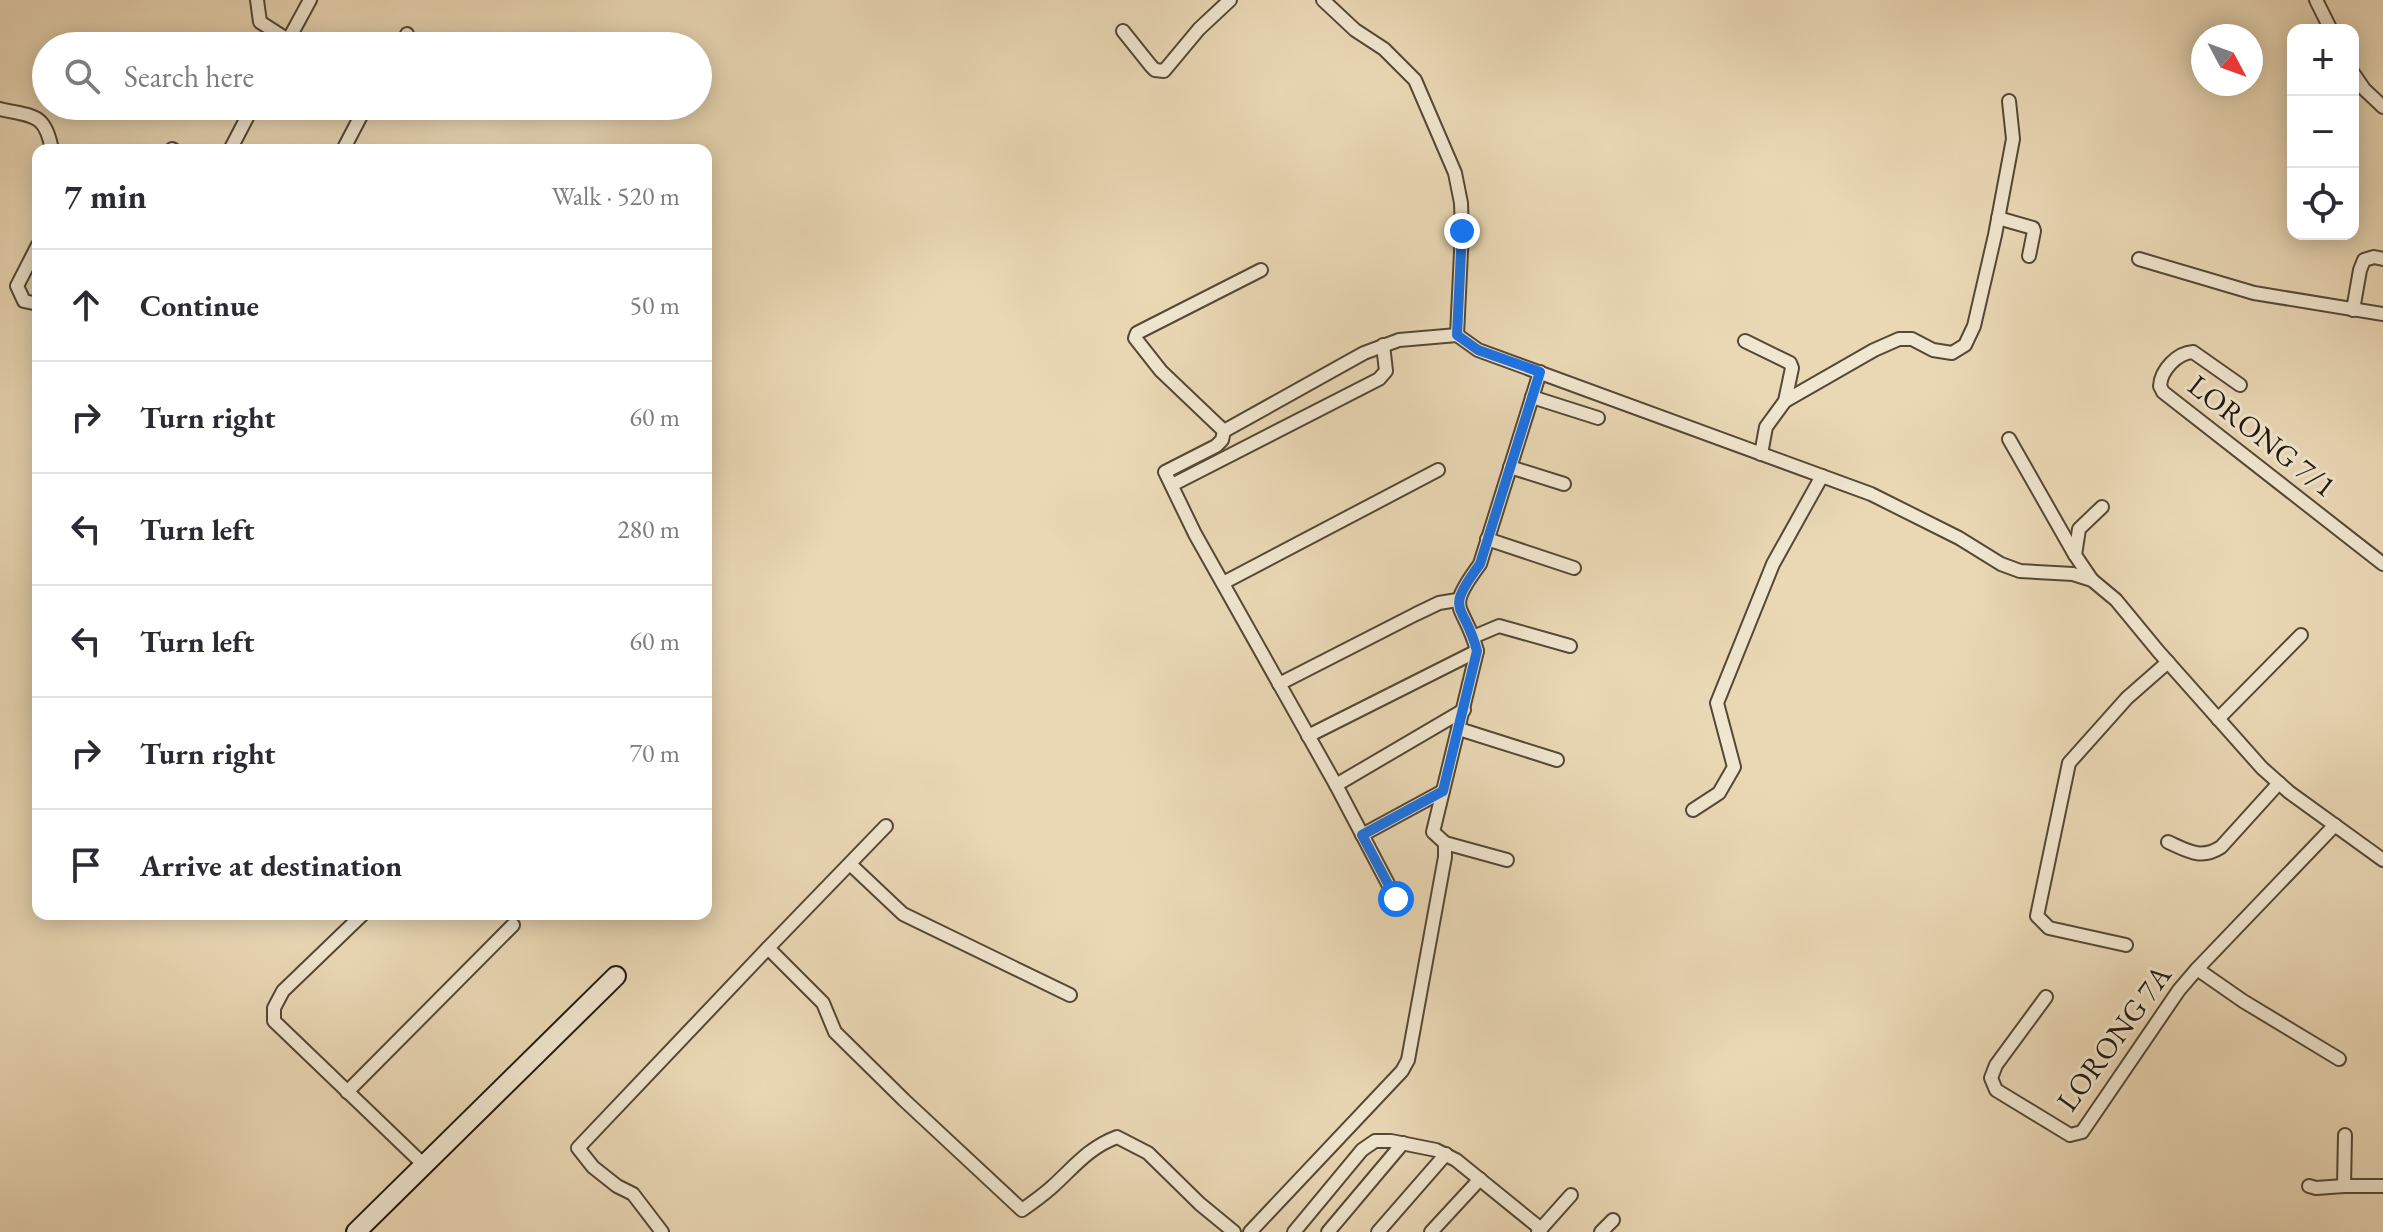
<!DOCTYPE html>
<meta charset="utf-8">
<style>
body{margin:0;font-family:"EB Garamond",serif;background:#f7f7f7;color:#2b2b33}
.controls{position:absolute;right:24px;top:24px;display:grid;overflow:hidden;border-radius:16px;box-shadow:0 4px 20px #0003}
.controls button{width:72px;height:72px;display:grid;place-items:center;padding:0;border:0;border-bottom:2px solid #e1e1e2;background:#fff;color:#2b2b33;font:40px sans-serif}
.compass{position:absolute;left:2191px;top:24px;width:72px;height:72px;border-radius:50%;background:#fff;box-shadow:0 4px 20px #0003;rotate:131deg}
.stop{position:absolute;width:24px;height:24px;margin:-18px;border:6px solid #1a73e8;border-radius:50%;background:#fff}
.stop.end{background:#1a73e8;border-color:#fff;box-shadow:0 2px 8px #0008}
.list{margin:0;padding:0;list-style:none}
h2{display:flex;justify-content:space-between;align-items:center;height:104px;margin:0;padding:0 32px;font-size:34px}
h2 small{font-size:26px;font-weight:400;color:#7c7c81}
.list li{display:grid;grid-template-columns:52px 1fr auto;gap:24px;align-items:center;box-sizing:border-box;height:112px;padding:0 32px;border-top:2px solid #e1e1e2}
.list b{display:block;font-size:30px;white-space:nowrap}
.list em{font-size:26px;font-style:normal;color:#7c7c81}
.icon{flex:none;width:44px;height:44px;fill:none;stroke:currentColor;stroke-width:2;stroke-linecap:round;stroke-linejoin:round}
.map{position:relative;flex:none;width:2383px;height:1232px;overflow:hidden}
.search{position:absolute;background:#fff;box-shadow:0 4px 20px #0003;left:32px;top:32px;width:680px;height:88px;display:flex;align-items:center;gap:20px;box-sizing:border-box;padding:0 28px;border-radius:44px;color:#7c7c81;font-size:30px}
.panel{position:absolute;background:#fff;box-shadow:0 4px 20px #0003;left:32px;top:144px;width:680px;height:776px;border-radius:16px}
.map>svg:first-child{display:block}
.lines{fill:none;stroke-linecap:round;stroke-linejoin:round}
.street-casing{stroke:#544836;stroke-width:16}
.secondary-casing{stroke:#22180c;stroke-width:22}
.street{stroke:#f1e6cf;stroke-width:12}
.secondary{stroke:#f1e6cf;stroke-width:18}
.route{stroke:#1a73e8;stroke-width:10}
.labels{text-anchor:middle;stroke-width:6;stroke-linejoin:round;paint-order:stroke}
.street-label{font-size:30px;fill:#22180c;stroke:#f1e6cf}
</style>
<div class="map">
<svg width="2383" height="1232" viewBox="0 0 2383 1232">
<rect width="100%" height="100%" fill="#ead8b5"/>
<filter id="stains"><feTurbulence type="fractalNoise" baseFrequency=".0025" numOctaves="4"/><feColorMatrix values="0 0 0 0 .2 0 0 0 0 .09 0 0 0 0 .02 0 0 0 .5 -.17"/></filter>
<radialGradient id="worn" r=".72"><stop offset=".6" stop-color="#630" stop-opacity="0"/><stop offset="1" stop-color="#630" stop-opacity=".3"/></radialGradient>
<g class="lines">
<g class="street-casing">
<g id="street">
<polyline points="257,0 260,22 288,40"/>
<polyline points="1323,0 1355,30 1384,49 1415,80 1455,173 1461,203 1462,231 1457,335"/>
<polyline points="2316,0 2331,30"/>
<polyline points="1123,31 1151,66 1155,70 1164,71 1199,29 1230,0"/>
<polyline points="285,46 310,0"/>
<polyline points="401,46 407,34"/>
<polyline points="2353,73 2364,89 2383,107"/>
<path d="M0,109C33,117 45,112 52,150"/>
<polyline points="172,149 174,150"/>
<polyline points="230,150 253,106"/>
<polyline points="343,150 366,106"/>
<polyline points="1998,218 2033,228 2034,231 2029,256"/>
<polyline points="38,245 17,286 24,301 38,304"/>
<polyline points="2139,259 2254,293 2383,314"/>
<polyline points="2353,310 2360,270 2364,260 2374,257 2383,259"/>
<polyline points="1745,341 1790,363 1792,368 1785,401 1766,427 1761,454"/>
<path d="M2240,385L2193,352C2177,353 2161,370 2160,386L2163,392L2383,564"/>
<polyline points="1532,397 1598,418"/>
<polyline points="1785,401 1874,350 1899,339 1912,339 1933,350 1952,353 1965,345 1974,326 1995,235 2013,139 2009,101"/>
<polyline points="1224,431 1161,371 1135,338 1137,333 1261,270"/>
<polyline points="2009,439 2075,555 2092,580"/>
<polyline points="1510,467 1564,484"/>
<polyline points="1172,485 1379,379 1386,371 1383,345"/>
<polyline points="1487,539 1574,568"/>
<polyline points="2075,555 2079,529 2102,507"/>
<polyline points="1223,583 1438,470"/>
<polyline points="1473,637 1499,626 1570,646"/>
<polyline points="1279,684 1416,614 1439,603 1457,600"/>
<polyline points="1464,710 1336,785 1195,534 1165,472 1216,446 1222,440 1224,431 1364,353 1399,340 1457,335 1478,350 1871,494 1959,538 2001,564 2020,571 2073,574 2092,580 2116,600 2158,651 2262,768 2289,792 2383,860"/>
<polyline points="2218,719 2301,635"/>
<polyline points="1459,729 1557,760"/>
<polyline points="1308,736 1477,651"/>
<polyline points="1336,785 1396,899"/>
<polyline points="1693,810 1719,793 1734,767 1717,703 1773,564 1822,476"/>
<path d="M886,826L768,948L823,1003L835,1032L904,1100L1022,1210C1032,1203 1043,1195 1052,1187C1074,1167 1088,1148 1117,1137L1148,1153L1200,1204L1234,1232"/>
<polyline points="1362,835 1443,791"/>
<path d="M2168,842C2188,851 2201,860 2221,847L2279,783"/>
<polyline points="1445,843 1507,860"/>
<polyline points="850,864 903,914 1070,995"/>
<polyline points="363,914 283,991 274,1008 274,1021 424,1165"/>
<polyline points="2126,945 2049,928 2037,916 2069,763 2127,698 2168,662"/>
<polyline points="2197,969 2243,1001 2339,1059"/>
<polyline points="2046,997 1996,1065 1991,1078 1996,1090 2070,1135 2082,1132 2179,990 2197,969 2335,825"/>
<polyline points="347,1092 513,925"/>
<polyline points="2345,1135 2344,1186 2383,1186"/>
<polyline points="2309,1186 2316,1188 2344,1186"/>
<polyline points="662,1232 633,1194 617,1186 593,1167 578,1148 768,948"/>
<path d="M1250,1232L1402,1071L1408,1060L1445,857V843L1433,832L1477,651C1464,601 1443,614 1480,564L1540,372"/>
<polyline points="1294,1232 1362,1150 1375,1141 1391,1141 1436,1150 1456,1160 1541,1229"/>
<polyline points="1328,1232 1403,1143"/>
<polyline points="1378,1232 1446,1154"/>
<polyline points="1431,1232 1480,1179"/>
<polyline points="1538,1232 1571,1195"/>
<polyline points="1601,1232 1613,1220"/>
</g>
</g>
<g class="secondary-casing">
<polyline id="secondary" points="356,1232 616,976"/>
</g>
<use href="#street" class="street"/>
<use href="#secondary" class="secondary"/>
</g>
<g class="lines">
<path class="route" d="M1396,899L1362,835L1443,791L1477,651C1464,601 1443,614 1480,564L1540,372L1478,350L1457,335L1462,231"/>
</g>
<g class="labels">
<g class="street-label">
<text transform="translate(2262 436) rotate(38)" y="10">LORONG 7/1</text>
<text transform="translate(2114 1038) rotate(-54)" y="10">LORONG 7A</text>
</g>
</g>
<rect width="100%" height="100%" filter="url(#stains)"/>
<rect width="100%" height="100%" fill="url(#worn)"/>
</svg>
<div class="controls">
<button>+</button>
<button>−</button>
<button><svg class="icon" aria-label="locate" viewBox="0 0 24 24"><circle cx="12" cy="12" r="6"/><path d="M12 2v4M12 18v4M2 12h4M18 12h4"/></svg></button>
</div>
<svg class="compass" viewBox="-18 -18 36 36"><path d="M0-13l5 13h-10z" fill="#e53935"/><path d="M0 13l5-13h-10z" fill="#7c7c81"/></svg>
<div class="stop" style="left:1396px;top:899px"></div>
<div class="stop end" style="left:1462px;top:231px"></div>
<div class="search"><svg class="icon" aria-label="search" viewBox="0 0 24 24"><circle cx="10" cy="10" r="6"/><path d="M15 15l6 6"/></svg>Search here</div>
<section class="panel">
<h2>7 min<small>Walk · 520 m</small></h2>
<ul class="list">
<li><svg class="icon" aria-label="ahead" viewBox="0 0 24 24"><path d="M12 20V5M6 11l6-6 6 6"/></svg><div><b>Continue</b></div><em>50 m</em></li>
<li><svg class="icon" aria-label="right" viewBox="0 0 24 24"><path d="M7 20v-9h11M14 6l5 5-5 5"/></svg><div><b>Turn right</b></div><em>60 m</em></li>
<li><svg class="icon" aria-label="left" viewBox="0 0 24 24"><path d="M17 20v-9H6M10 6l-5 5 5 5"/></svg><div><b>Turn left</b></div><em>280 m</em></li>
<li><svg class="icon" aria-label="left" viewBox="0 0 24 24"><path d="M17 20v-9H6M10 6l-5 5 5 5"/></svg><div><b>Turn left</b></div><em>60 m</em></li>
<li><svg class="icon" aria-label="right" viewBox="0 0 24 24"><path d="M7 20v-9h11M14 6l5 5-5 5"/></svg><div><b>Turn right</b></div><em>70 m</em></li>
<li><svg class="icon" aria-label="arrive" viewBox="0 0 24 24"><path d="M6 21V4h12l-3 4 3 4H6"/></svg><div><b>Arrive at destination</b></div></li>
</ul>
</section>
</div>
